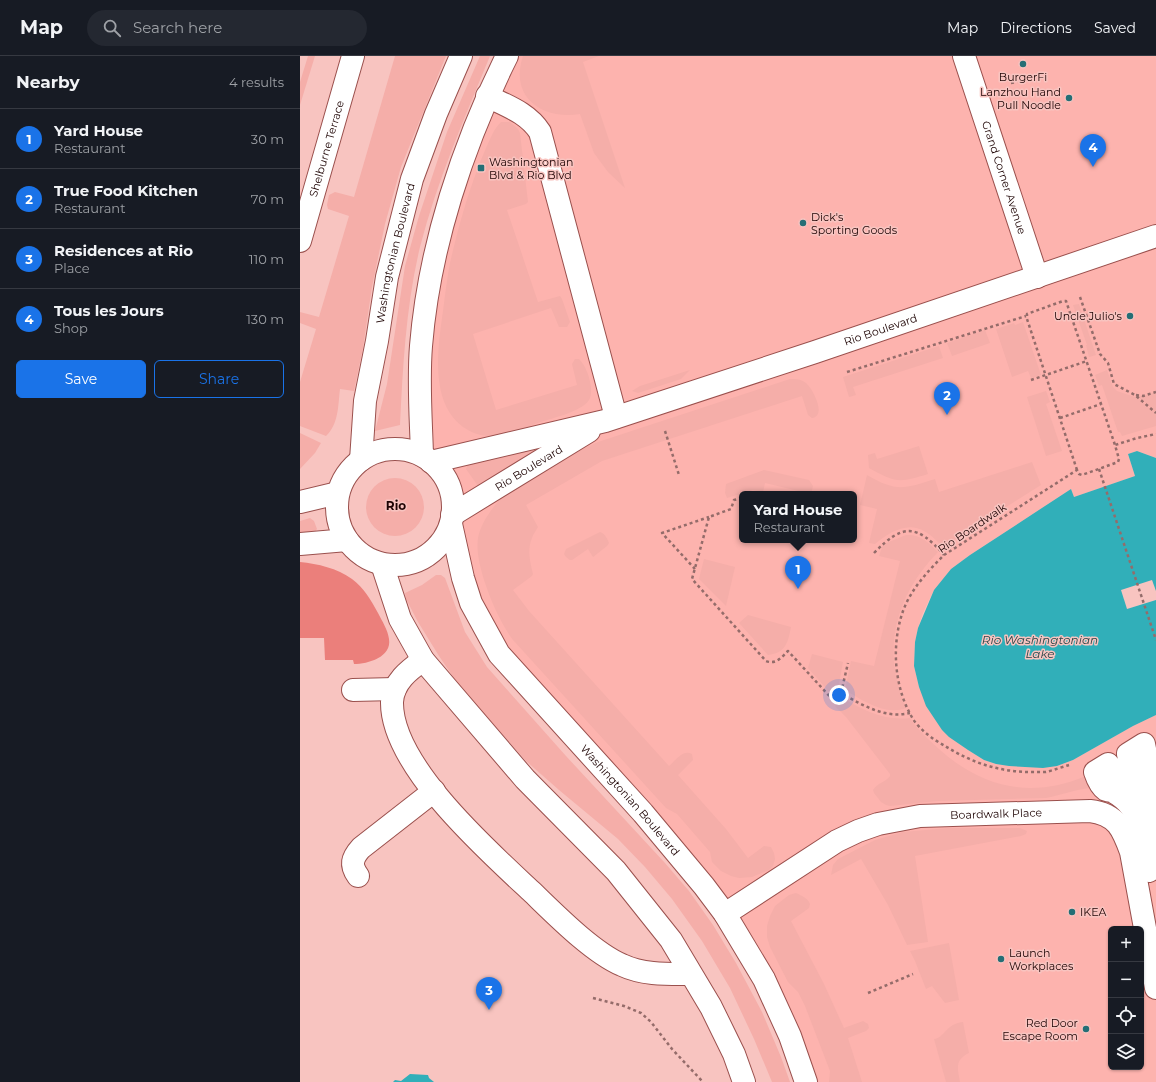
<!DOCTYPE html>
<meta charset="utf-8">
<style>
body{margin:0;font-family:Montserrat,sans-serif;background:#242831;color:#f1f3f6}
.controls{position:absolute;right:12px;bottom:12px;display:grid;overflow:hidden;border-radius:6px;box-shadow:0 1px 3px #0004}
.controls button{width:36px;height:36px;display:grid;place-items:center;padding:0;border:0;border-bottom:1px solid #363941;background:#171b24;color:#f1f3f6;font:20px sans-serif}
.you{position:absolute;left:539px;top:639px;width:14px;height:14px;margin:-10px;border:3px solid #fff;border-radius:50%;background:#1a73e8;box-shadow:0 0 0 6px #1a73e833}
.badge{display:grid;place-items:center;width:26px;height:26px;border-radius:50%;background:#1a73e8;color:#fff;font-size:13px;font-weight:700}
.pin{position:absolute;translate:-50% -33px;filter:drop-shadow(0 1px 2px #0008)}
.pin::after{content:'';position:absolute;top:21px;width:14px;height:12px;background:inherit;clip-path:polygon(0 0,100% 0,50% 100%)}
.popup{position:absolute;left:439px;top:435px;width:118px;height:52px;box-sizing:border-box;display:grid;place-content:center;border-radius:6px;background:#171b24;filter:drop-shadow(0 1px 3px #0005);font-size:13px;white-space:nowrap;color:#9ea1a6}
.popup b{font-size:15px;color:#f1f3f6}
.popup::after{content:'';position:absolute;left:50%;top:100%;margin-left:-8px;border:8px solid transparent;border-top-color:#171b24}
.list{margin:0;padding:0;list-style:none}
h2{display:flex;justify-content:space-between;align-items:center;height:52px;margin:0;padding:0 16px;font-size:17px}
h2 small{font-size:13px;font-weight:400;color:#9ea1a6}
.list li{display:grid;grid-template-columns:26px 1fr auto;gap:12px;align-items:center;box-sizing:border-box;height:60px;padding:0 16px;border-top:1px solid #363941}
.list b{display:block;font-size:15px;white-space:nowrap}
.list p{margin:0;font-size:13px;white-space:nowrap;color:#9ea1a6}
.list em{font-size:13px;font-style:normal;color:#9ea1a6}
.actions{display:flex;gap:8px;padding:12px 16px}
.actions a{flex:1;padding:9px 0;border:1px solid #1a73e8;border-radius:6px;text-align:center;font-size:14px;color:#1a73e8}
.actions .main{background:#1a73e8;color:#fff}
.icon{flex:none;width:22px;height:22px;fill:none;stroke:currentColor;stroke-width:2;stroke-linecap:round;stroke-linejoin:round}
.map{position:relative;flex:none;width:856px;height:1026px;overflow:hidden}
header{display:flex;align-items:center;gap:24px;box-sizing:border-box;height:56px;padding:0 20px;background:#171b24;border-bottom:1px solid #363941}
header strong{font-size:19px}
nav{display:flex;gap:22px;margin-inline-start:auto;font-size:14px}
.search{width:280px;height:36px;background:#242831;display:flex;align-items:center;gap:10px;box-sizing:border-box;padding:0 14px;border-radius:22px;color:#9ea1a6;font-size:15px}
main{display:flex}
aside{flex:1;background:#171b24}
.map>svg:first-child{display:block}
.built{fill:#fdb3ae;fill-rule:evenodd}
.green{fill:#f5aea9}
.forest{fill:#eb7f7b}
.water{fill:#31afb9}
.pier{fill:#f8c4c0}
.lines{fill:none;stroke-linecap:round;stroke-linejoin:round}
.minor-casing{stroke:#9a504d;stroke-width:24}
.path{stroke:#946c6a;stroke-width:2.5;stroke-dasharray:3 3;stroke-linecap:butt}
.minor{stroke:#fff;stroke-width:22}
.poi-dot{fill:#246e75;stroke:#f8c4c0;stroke-width:1.5}
.labels{text-anchor:middle;stroke-width:3;stroke-linejoin:round;paint-order:stroke}
.poi-label{font-size:11px;fill:#1e0404;stroke:#f8c4c0;text-anchor:start}
.street-label{font-size:11px;fill:#1e0404;stroke:#f8c4c0}
.neighbourhood-label{font-size:12px;font-weight:bold;fill:#1e0404;stroke:#f8c4c0}
.water-label{font-size:12px;font-style:italic;fill:#2b4548;stroke:#f8c4c0}
</style>
<header>
<strong>Map</strong>
<div class="search"><svg class="icon" aria-label="search" viewBox="0 0 24 24"><circle cx="10" cy="10" r="6"/><path d="M15 15l6 6"/></svg>Search here</div>
<nav><a>Map</a><a>Directions</a><a>Saved</a></nav>
</header>
<main>
<aside>
<h2>Nearby<small>4 results</small></h2>
<ul class="list">
<li><span class="badge">1</span><div><b>Yard House</b><p>Restaurant</p></div><em>30 m</em></li>
<li><span class="badge">2</span><div><b>True Food Kitchen</b><p>Restaurant</p></div><em>70 m</em></li>
<li><span class="badge">3</span><div><b>Residences at Rio</b><p>Place</p></div><em>110 m</em></li>
<li><span class="badge">4</span><div><b>Tous les Jours</b><p>Shop</p></div><em>130 m</em></li>
</ul>
<div class="actions"><a class="main">Save</a><a>Share</a></div>
</aside>
<div class="map">
<svg width="856" height="1026" viewBox="0 0 856 1026">
<rect width="100%" height="100%" fill="#f8c4c0"/>
<path class="built" d="M209,0H856V402L837,395L828,398L835,420L774,441L771,433L670,499L651,513L634,534L623,557L618,572L615,586L614,610L619,631L642,674L668,694L684,704L696,708L728,711L757,710L773,704L833,670L856,659V1026H509L446,883L199,593L172,540L158,446L149,422L137,407L126,398L135,217ZM442,438H554V484H442ZM811,873H841V1011H811Z"/>
<g class="green">
<polygon points="8,0 15,0 0,49 0,26"/>
<path d="M95,0H146L101,111L85,168L72,231L63,292L54,335L40,333C38,349 39,368 26,380L0,370V326L16,273L0,267V256L19,261L49,160L28,153L27,149L29,139L35,136L54,141Z"/>
<path d="M180,0H190C164,63 137,125 120,191C106,249 103,309 100,369L75,375L87,328L105,210L119,160L147,76Z"/>
<path d="M223,0H299L283,6L325,132L308,116L294,97L280,58C242,64 209,41 223,0Z"/>
<path d="M201,66H210L218,73L220,77L228,146L226,148L207,154L238,246L260,240L262,243L270,266L267,271H259L251,252L173,278L196,354L277,329L272,308L275,303H279C287,310 295,334 289,344C282,356 248,363 235,368C222,373 206,380 191,380C180,380 172,377 163,371C129,346 138,291 143,255C145,239 147,223 150,207C159,168 170,129 186,92C191,82 193,74 201,66Z"/>
<polygon points="779,248 796,299 789,301 786,289 787,289 773,249"/>
<polygon points="723,266 741,319 731,322 728,315 712,321 696,273 714,267 715,269"/>
<polygon points="685,274 690,287 652,300 647,287"/>
<polygon points="639,290 643,302 553,331 556,339 549,341 543,321"/>
<polygon points="390,314 381,323 375,325 338,337 332,335 340,330"/>
<polygon points="807,314 813,331 817,335 838,342 854,356 847,348 835,339 843,340 856,336 856,370 822,380 820,376 818,376 802,329 799,330 795,319"/>
<path d="M490,323C496,323 501,323 506,327C513,333 527,360 512,362L508,359L502,340L302,405L226,449L238,471C236,475 233,478 232,482C227,494 230,506 233,518L232,520L213,534L229,555L369,710C375,705 383,693 392,698L393,704L378,719L426,773L448,802L464,790L471,791L474,797L475,803L473,810L469,814L452,821L439,822L431,820L421,815L412,806L410,796L377,758L366,752L213,584C200,566 191,545 184,524C180,510 176,496 178,482C181,466 194,449 205,438C212,432 223,427 231,423C253,409 275,396 298,386Z"/>
<polygon points="746,335 750,346 746,348 762,395 746,400 727,341"/>
<polygon points="0,377 21,387 15,397 0,413"/>
<path d="M254,384L178,430L166,413L168,408C198,405 227,395 254,384Z"/>
<path d="M619,390L628,418C599,427 596,427 569,412L568,399L575,397L577,403Z"/>
<path d="M732,406L741,429L660,480L644,491C637,486 632,479 624,475C607,465 588,477 575,488L569,487L577,453L560,449L567,419C596,436 604,433 635,423L639,436Z"/>
<polygon points="464,414 509,424 513,430 511,438 465,427 463,436 453,434 427,442 425,437 426,428"/>
<circle cx="95" cy="451" r="29"/>
<polygon points="10,462 14,465 17,473 14,477 0,478 0,465"/>
<path d="M300,476C305,478 307,482 309,487L307,490L293,501L288,493L272,504H270L266,501L264,498L266,493Z"/>
<path d="M606,479C620,478 628,486 638,496C595,540 581,594 606,652C585,660 562,644 545,634L551,605L574,610L600,505L579,500L582,491L584,488Z"/>
<polygon points="404,503 435,511 426,550 399,523"/>
<polygon points="136,519 141,519 145,522 165,576 187,611 266,700 365,807 389,835 413,869 436,907 462,956 481,1001 490,1026 472,1026 454,983 430,932 402,885 372,843 345,811 318,783 259,734 226,705 160,631 139,600 118,566 106,543 105,537 122,529"/>
<path d="M448,559L491,571C488,586 486,597 468,599L439,567Z"/>
<polygon points="512,598 543,606 537,638 534,641 508,612"/>
<path d="M543,642C564,655 585,665 610,662C618,674 629,684 639,693C682,732 732,743 786,720L792,732C776,733 762,739 746,742L638,745L590,750L586,749L581,746L574,737L573,734C577,727 586,726 590,720V718L546,661L535,650Z"/>
<polygon points="648,772 720,772 727,775 726,778 721,780 615,800 628,886 607,889 588,849 561,803 531,819 533,809 538,803 575,784 603,776"/>
<path d="M496,837C502,840 508,842 510,848L509,852L491,865L524,928L544,972L563,965L568,968L569,972L566,975L548,982L562,1026H529L530,1015L505,950L498,936L488,926L470,891L467,881V870L470,860L475,850L489,839Z"/>
<polygon points="649,887 659,944 645,947 632,930 626,933 615,905 610,895"/>
<path d="M663,966L669,997C654,1004 658,1013 660,1026H646L634,983C645,982 645,968 663,966Z"/>
</g>
<path class="forest" d="M0,506C18,508 37,512 52,523C64,532 71,544 78,557C82,565 88,574 89,583C92,601 68,608 54,608L53,604H25L24,582H0Z"/>
<g class="water">
<polygon points="837,395 856,402 856,659 833,670 773,704 757,710 743,712 709,710 696,708 684,704 668,694 649,681 642,674 626,650 619,631 614,610 615,586 618,572 634,534 651,513 670,499 771,433 774,441 835,420 828,398"/>
<polygon points="110,1018 128,1019 129,1022 134,1026 93,1026 95,1024 101,1025"/>
</g>
<polygon class="pier" points="852,524 856,535 856,544 827,553 821,534"/>
<g class="lines">
<g class="minor-casing">
<g id="minor">
<path id="s1" d="M664,0L737,221"/>
<path d="M187,40C207,50 228,57 240,76L316,361"/>
<path id="s2" d="M0,185L53,0"/>
<circle cx="95" cy="451" r="58"/>
<path d="M122,399C121,363 118,326 121,290C129,191 163,88 207,0"/>
<path id="s3" d="M61,404L65,345L77,285L87,221L112,123L136,58L161,0"/>
<path id="s4" d="M131,406L305,365L515,296L856,180"/>
<polyline points="0,446 38,437"/>
<path id="s5" d="M152,459L289,375"/>
<path id="s6" d="M151,468L163,522L171,547L199,598L343,757L404,830L425,858L464,923L490,980L506,1026"/>
<polyline points="0,488 47,484"/>
<polyline points="82,508 100,563 123,604 225,723 316,815 371,884 411,951 434,998 444,1026"/>
<path d="M123,604C109,614 93,626 92,646C91,709 187,794 231,835C255,858 292,896 322,909C343,919 368,918 390,918"/>
<polyline points="53,634 95,633"/>
<path d="M849,815C846,794 845,768 831,751C827,745 819,739 812,735C810,735 808,735 806,734C800,730 797,722 795,716L808,708L814,718L824,723L836,734L828,698L844,688L854,739L848,740L856,784"/>
<path d="M58,820C50,809 52,802 61,792L134,735"/>
<path id="s7" d="M425,858L537,785L558,775L578,768L620,760L790,755C817,758 823,774 831,796L856,932"/>
</g>
</g>
<g class="path">
<polyline points="711,27 717,26"/>
<polyline points="780,241 800,298 808,307 814,328 835,339 856,357"/>
<polyline points="547,316 726,260"/>
<polyline points="731,324 787,305"/>
<polyline points="836,339 843,340 856,336"/>
<polyline points="760,362 801,348"/>
<polyline points="365,375 379,419"/>
<polyline points="799,413 856,584"/>
<polyline points="777,414 727,263 727,258 763,245 766,245 815,389"/>
<path d="M442,442L434,444L431,453L409,461L392,523L466,605C476,609 482,601 488,595L533,644L541,637C562,649 585,663 610,657"/>
<path d="M574,497C603,467 617,468 644,499"/>
<polyline points="395,513 362,477 409,461"/>
<polyline points="541,637 548,607"/>
<path d="M769,709C762,711 754,714 746,716C741,716 736,716 731,716C700,716 672,707 645,690C634,684 620,674 613,663C594,632 591,589 603,555C611,533 628,515 644,499L777,414L779,418L782,419L818,406L819,403L815,389L837,382L856,378"/>
<polyline points="568,937 613,918"/>
<polyline points="293,942 324,950 341,957 351,966 372,993 403,1026"/>
</g>
<use href="#minor" class="minor"/>
</g>
<g class="poi-dot">
<circle cx="723" cy="8" r="4"/>
<circle cx="769" cy="42" r="4"/>
<rect x="177" y="108" width="8" height="8" rx="2"/>
<circle cx="503" cy="167" r="4"/>
<circle cx="830" cy="260" r="4"/>
<circle cx="772" cy="856" r="4"/>
<circle cx="701" cy="903" r="4"/>
<circle cx="786" cy="973" r="4"/>
</g>
<g class="labels">
<g class="poi-label">
<text x="723" y="25" text-anchor="middle">BurgerFi</text>
<text x="761" y="40" text-anchor="end">Lanzhou Hand<tspan x="761" dy="13">Pull Noodle</tspan></text>
<text x="189" y="110">Washingtonian<tspan x="189" dy="13">Blvd &amp; Rio Blvd</tspan></text>
<text x="511" y="165">Dick's<tspan x="511" dy="13">Sporting Goods</tspan></text>
<text x="822" y="264" text-anchor="end">Uncle Julio's</text>
<text x="780" y="860">IKEA</text>
<text x="709" y="901">Launch<tspan x="709" dy="13">Workplaces</tspan></text>
<text x="778" y="971" text-anchor="end">Red Door<tspan x="778" dy="13">Escape Room</tspan></text>
</g>
<g class="street-label">
<text dy="4" stroke="none"><textPath href="#s2" startOffset="96">Shelburne Terrace</textPath></text>
<text dy="4" stroke="none"><textPath href="#s1" startOffset="128">Grand Corner Avenue</textPath></text>
<text dy="4" stroke="none"><textPath href="#s3" startOffset="210">Washingtonian Boulevard</textPath></text>
<text dy="4" stroke="none"><textPath href="#s4" startOffset="469">Rio Boulevard</textPath></text>
<text dy="4" stroke="none"><textPath href="#s5" startOffset="90">Rio Boulevard</textPath></text>
<text transform="translate(672 472) rotate(-34)" y="4">Rio Boardwalk</text>
<text dy="4" stroke="none"><textPath href="#s6" startOffset="336">Washingtonian Boulevard</textPath></text>
<text dy="4" stroke="none"><textPath href="#s7" startOffset="297">Boardwalk Place</textPath></text>
</g>
<g class="neighbourhood-label">
<text x="96" y="454">Rio</text>
</g>
<g class="water-label">
<text x="740" y="588">Rio Washingtonian<tspan x="740" dy="14">Lake</tspan></text>
</g>
</g>
</svg>
<div class="controls">
<button>+</button>
<button>−</button>
<button><svg class="icon" aria-label="locate" viewBox="0 0 24 24"><circle cx="12" cy="12" r="6"/><path d="M12 2v4M12 18v4M2 12h4M18 12h4"/></svg></button>
<button><svg class="icon" aria-label="layers" viewBox="0 0 24 24"><path d="M12 4l9 5-9 5-9-5zM3 14l9 5 9-5"/></svg></button>
</div>
<div class="you"></div>
<div class="pin badge" style="left:498px;top:533px">1</div>
<div class="popup"><b>Yard House</b>Restaurant</div>
<div class="pin badge" style="left:647px;top:359px">2</div>
<div class="pin badge" style="left:189px;top:954px">3</div>
<div class="pin badge" style="left:793px;top:111px">4</div>
</div>
</main>
